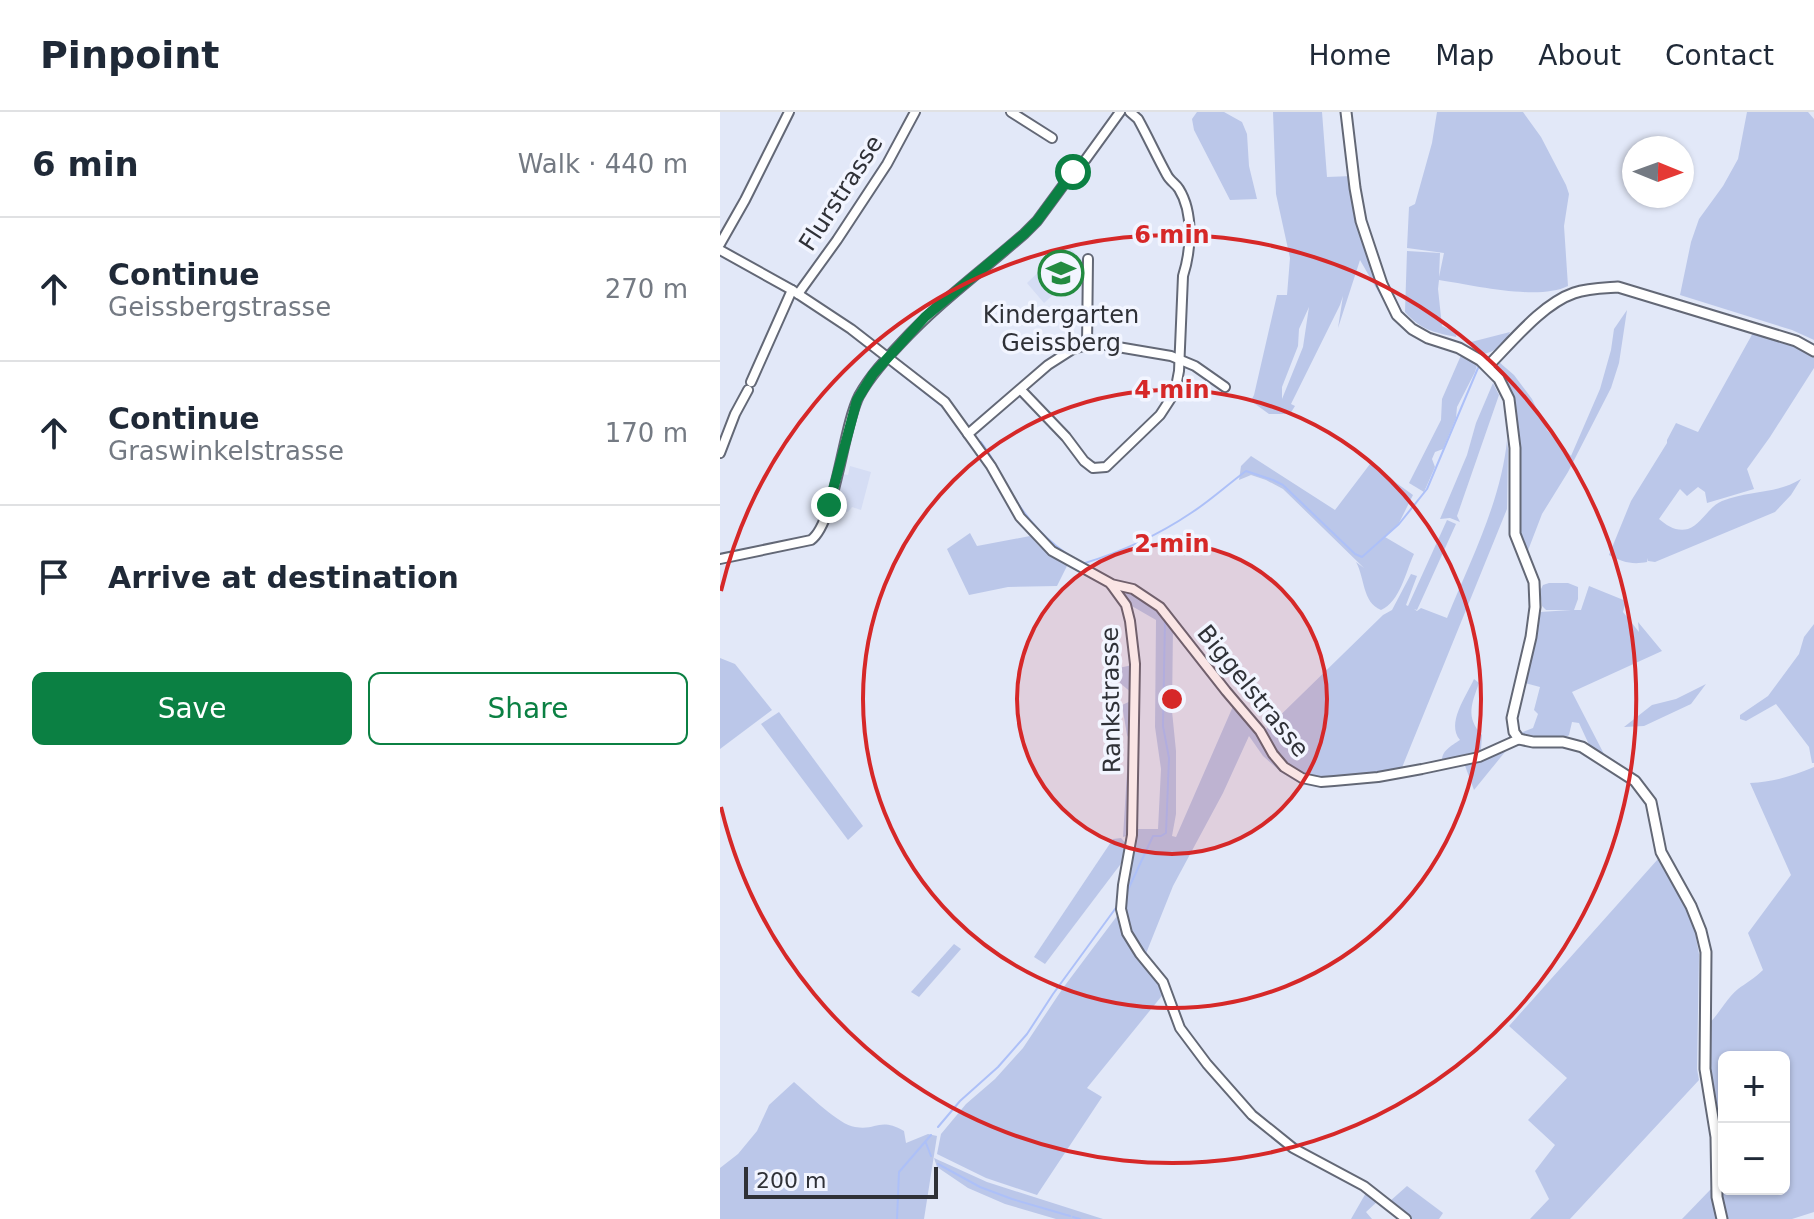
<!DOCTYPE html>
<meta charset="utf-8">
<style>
body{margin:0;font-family:"DejaVu Sans",sans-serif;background:#f6f6f7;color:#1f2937}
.controls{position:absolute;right:24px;bottom:24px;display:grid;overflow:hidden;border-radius:12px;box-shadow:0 2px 6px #0004}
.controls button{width:72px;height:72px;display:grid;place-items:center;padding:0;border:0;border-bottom:2px solid #e0e1e3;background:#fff;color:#1f2937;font:40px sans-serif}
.compass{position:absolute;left:902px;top:24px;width:72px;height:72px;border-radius:50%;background:#fff;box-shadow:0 2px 6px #0004;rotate:91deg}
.scale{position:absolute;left:24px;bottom:20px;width:194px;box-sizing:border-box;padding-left:8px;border:4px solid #2f3137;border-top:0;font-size:22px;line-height:28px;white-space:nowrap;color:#2f3137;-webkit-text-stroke:6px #f2f5ff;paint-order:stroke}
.stop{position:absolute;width:24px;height:24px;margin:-18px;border:6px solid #0b8043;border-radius:50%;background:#fff}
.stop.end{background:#0b8043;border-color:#fff;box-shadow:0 2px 8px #0008}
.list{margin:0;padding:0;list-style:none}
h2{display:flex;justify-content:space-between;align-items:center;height:104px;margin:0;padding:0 32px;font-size:34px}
h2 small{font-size:26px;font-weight:400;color:#747a83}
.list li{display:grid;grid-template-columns:52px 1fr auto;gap:24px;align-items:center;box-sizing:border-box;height:144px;padding:0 32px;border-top:2px solid #e0e1e3}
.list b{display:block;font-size:30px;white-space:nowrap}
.list p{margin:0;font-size:26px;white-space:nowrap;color:#747a83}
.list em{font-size:26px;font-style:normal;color:#747a83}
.actions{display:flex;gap:16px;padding:24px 32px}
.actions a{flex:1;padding:18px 0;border:2px solid #0b8043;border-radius:12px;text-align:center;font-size:28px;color:#0b8043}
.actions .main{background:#0b8043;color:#fff}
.icon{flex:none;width:44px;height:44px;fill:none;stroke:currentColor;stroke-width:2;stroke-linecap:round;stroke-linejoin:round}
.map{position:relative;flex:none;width:1094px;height:1107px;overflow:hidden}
header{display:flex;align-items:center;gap:48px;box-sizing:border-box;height:112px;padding:0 40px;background:#fff;border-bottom:2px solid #e0e1e3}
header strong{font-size:38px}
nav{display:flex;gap:44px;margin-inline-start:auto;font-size:28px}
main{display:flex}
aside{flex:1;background:#fff}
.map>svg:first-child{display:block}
.built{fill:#d5ddf4}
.green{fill:#bbc7e9;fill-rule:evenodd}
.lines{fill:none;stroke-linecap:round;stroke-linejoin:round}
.stream{stroke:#adc0f8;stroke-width:2}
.minor-casing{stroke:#636876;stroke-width:12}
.tertiary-casing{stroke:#636876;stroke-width:13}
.minor{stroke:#fff;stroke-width:8}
.tertiary{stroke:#fff;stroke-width:9}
.route{stroke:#0b8043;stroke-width:10}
.ring{fill:none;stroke:#d62828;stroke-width:4}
.labels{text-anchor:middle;stroke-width:7;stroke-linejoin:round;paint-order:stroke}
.street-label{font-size:24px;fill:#2f3137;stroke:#f2f5ff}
.poi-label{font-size:24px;fill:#2f3137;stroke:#f2f5ff}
.centre{fill:#d62828;stroke:#f2f5ff;stroke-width:4}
.ring-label{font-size:24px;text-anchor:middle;font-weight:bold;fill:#d62828;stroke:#f2f5ff;stroke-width:7;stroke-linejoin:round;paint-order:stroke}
</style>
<header>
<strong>Pinpoint</strong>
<nav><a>Home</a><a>Map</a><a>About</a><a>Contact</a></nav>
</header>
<main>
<aside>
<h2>6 min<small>Walk · 440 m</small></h2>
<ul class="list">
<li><svg class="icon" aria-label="ahead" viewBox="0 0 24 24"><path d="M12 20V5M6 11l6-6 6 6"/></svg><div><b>Continue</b><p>Geissbergstrasse</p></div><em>270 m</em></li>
<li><svg class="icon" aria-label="ahead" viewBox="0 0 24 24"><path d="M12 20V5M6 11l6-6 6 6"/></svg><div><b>Continue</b><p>Graswinkelstrasse</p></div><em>170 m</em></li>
<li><svg class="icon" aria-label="arrive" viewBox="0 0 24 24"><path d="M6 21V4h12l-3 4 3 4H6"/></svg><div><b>Arrive at destination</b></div></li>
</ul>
<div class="actions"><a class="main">Save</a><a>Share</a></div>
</aside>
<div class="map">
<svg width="1094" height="1107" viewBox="0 0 1094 1107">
<rect width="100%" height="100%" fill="#e2e8f8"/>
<g class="built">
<polygon points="347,133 365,151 364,172 346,171 324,191 307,171"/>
<polygon points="130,354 151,360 141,398 132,395 128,400 114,397 123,362 128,363"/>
</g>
<g class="green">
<polygon points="477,0 504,0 522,10 527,22 529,54 537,87 510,88 474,18 472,7"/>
<path d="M553,0H602L607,65L632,64L659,172L667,195L640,148L618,216L623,184L620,193L571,292L575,294L570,302H549L531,289L534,283L557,183H567L570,146L556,82ZM589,195L583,235L562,287V275L578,234L579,217Z"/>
<path d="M717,0H803L821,25L846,73L849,82L844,114L848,174C818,189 753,173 719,168L718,177L722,214L737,221L736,225C713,220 701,218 685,200L687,139L720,141L719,165L724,141L687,136L689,95L695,92L712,31Z"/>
<polygon points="1027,0 1088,0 1094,7 1094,228 1072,218 960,183 971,130 979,107 1003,74 1018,47"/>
<polygon points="907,198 899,251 891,276 848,360 822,402 807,441 798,421 791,287 786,266 777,257 779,250 794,263 812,287 827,318 851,344 880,277 891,238 894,217"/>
<path d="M1034,219L1064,228L1094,242V256L1050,325L1027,357L1034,377L987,391L985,380L978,375L967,384L960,377L939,407C947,414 957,420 968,417C981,413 988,395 1002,389C1029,378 1057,382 1081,367L1071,383L1055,400L935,450L928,449V446L927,450C912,453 902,450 889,443L911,389L947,331V328L956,311L978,320Z"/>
<path d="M790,220C786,231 774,241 762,242L750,233L751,230Z"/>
<polygon points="742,241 758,250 755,260 737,295 736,306 723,337 715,340 712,347 715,355 704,380 689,371 721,308 722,287"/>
<polygon points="773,271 779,283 737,404 740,410 730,406 720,407 747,343 756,311"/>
<path d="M787,328L788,337L787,397L681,658C648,664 590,676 564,652C555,643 550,630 544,619L663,503L672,498L691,462L697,464L686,493L688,494L727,408L736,412L697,498L694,497L697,499L701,496L727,506C750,449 781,390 787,328Z"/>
<path d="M531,344L615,398L650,352L693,383L679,411L665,425L694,442C686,459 680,490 661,498C642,490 645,466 636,450L644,456L563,377L546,368L531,363L519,368L521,354Z"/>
<polygon points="250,421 257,434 310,424 319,434 348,452 337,474 288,475 249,483 227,437"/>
<path d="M829,471H848L858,475V487L854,498H861L869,474L906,489L903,500L919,520L918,510L942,539L852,580L885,644L871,637L859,611L852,610L849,623C835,633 814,628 798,622L813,616L818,602L814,598L820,575L805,571L816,518H818L820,500L851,498H826L822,494L820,479L823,473Z"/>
<path d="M399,476C422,482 438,496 453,514L452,599L456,639V702L452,724L456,725L514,592L538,621L552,643L585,669L584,674L562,661L543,644L529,624L503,681L453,774L425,844C420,835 413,826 410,816C399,785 410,748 415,717H438L441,657L435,615L436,508L410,493Z"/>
<polygon points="1094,512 1094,651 1092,651 1089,635 1056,592 1026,609 1020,607 1020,603 1048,584 1079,542 1084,525"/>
<polygon points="0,546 15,552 52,598 0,637"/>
<polygon points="413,553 413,582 400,571 398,556"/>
<path d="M754,567L759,571C752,591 745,605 762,623L761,637L759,642L722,650C721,639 731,634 740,628C726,611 746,585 754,567Z"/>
<polygon points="986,572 971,592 924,614 904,615 932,593 956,587"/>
<polygon points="413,588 410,723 403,725 409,627 407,623 402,593"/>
<polygon points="59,600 143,714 128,728 41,612"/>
<polygon points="789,635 754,678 744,651"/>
<path d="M1094,655V1100L1072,1107H1005L1000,1084L998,1029L1004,1031V1077H1064V945H1004V1029L996,1025L984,916C998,905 1004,889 1018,877C1026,871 1035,866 1043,858L1028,821L1071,763L1030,671C1054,670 1072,664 1094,655Z"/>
<polygon points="401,726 408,734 406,745 325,852 314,845 393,727"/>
<polygon points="938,747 965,795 975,820 979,842 977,957 979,968 850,1107 810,1107 829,1087 815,1059 835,1033 808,1008 847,966 789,914"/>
<polygon points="397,804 401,805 442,871 445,880 367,976 382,985 317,1083 266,1066 217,1042 221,1022 246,992 275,967 303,936 343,876"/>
<polygon points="234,832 241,837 199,885 191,880"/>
<path d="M74,970C88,982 119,1013 135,1015C157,1019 159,1005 184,1019L186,1031L208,1022L217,1024L204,1107H0V1056L18,1042L37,1019L49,993Z"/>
<polygon points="214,1046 267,1070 383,1107 336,1107 285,1092 248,1076 217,1055"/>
<polygon points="687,1074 723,1101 719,1107 690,1107 669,1090"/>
<polygon points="991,1077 996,1107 962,1107"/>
<polygon points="647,1079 659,1088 646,1100 652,1107 631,1107"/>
</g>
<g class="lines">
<g class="stream">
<polyline points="172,255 223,295"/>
<path d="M261,330C273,345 280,362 290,379C308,409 327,430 356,448"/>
<path d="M362,452C401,440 437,424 471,401C490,389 507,373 526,359L553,368L563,373L635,442L642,445L679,412L707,377L758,256"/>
<polyline points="376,459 386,464"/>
<polyline points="407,479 438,499"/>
<polyline points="406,782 433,724 441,724 446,721 449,646 443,614 445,507"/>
<polyline points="218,1015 240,989 278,955 307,922 333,882 398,793"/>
<polyline points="206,1031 211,1044"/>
<polyline points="218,1052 260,1075 292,1087 350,1104"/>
<polyline points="353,1105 360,1107"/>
<polyline points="177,1107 179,1060 211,1023"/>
</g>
<g class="minor-casing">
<g id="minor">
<polyline points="291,0 332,26"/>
<polyline points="0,132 25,88 69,0"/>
<polyline points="0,138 72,178 131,217 225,290 271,354 300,405 332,439 390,471 406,493 410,509 415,552 412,723 403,773 401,797 407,821 420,842 443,870 460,916 487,952 532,1003 573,1036 644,1074 686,1107"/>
<polyline points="78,182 117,128 167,52 195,0"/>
<polyline points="367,233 368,147"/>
<polyline points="31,270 72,178"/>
<path d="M301,278L346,325L364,349L373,356L386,355L440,303L455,280L459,259L463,164C471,139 474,101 459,77C456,72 450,69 447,63C437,45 428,25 418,7L410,0"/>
<polyline points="248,322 328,253 353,237 367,233 386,233 451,244 475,254 505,275"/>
<polyline points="0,341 15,302 28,278"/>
<path d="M0,447L91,428C115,411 123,315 139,284C150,264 165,248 181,231C218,191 263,158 304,122L317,109L353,60L366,47L400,0"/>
<polyline points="391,472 413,477 440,495 506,579 540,619 553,642 564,655 582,666 601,670 614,669 658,665 702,657 759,645 799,627"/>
</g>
</g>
<g class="tertiary-casing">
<g id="tertiary">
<polyline points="626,0 635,76 641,109 662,172 677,203 692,217 708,226 739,236 760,248 779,267 789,287 795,336 795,422 814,470 815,495 811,525 792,606 794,620 799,627 813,630 843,630 862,635 915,669 931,690 941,740 971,794 981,819 986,840 985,957 996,1025 997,1085 1002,1107"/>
<path d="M768,254C792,230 822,192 854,181C868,176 884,176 898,175L1076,229L1094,239"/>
</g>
</g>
<use href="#minor" class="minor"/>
<use href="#tertiary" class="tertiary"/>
</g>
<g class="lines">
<polyline class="route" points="109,393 137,288 153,262 205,205 304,122 317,109 353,60"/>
</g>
<circle cx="452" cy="587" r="155" fill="#d62828" fill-opacity=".12"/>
<g class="ring">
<circle cx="452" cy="587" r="155"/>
<circle cx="452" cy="587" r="309"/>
<path d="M1 479A464 464 0 1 1 1 695"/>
</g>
<defs>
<g id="school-ring" transform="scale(2.3)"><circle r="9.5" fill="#f2f5ff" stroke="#238b40" stroke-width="1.5"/><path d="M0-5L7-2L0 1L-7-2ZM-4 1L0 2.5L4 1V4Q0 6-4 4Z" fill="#238b40"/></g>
</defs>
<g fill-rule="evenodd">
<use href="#school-ring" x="341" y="161"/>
</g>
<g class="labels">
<g class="street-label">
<text transform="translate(121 81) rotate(-57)" y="8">Flurstrasse</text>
<text transform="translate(533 579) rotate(51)" y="8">Biggelstrasse</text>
<text transform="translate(391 588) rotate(-91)" y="8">Rankstrasse</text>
</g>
<g class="poi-label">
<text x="341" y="211">Kindergarten<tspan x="341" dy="28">Geissberg</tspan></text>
</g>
</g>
<circle cx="452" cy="587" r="12" class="centre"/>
<g class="ring-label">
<text x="452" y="131">6 min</text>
<text x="452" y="286">4 min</text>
<text x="452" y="440">2 min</text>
</g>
</svg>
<div class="controls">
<button>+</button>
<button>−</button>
</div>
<svg class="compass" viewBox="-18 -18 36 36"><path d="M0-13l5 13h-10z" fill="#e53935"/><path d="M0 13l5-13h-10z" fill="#747a83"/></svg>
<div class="scale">200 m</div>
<div class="stop" style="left:353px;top:60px"></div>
<div class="stop end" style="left:109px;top:393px"></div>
</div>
</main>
